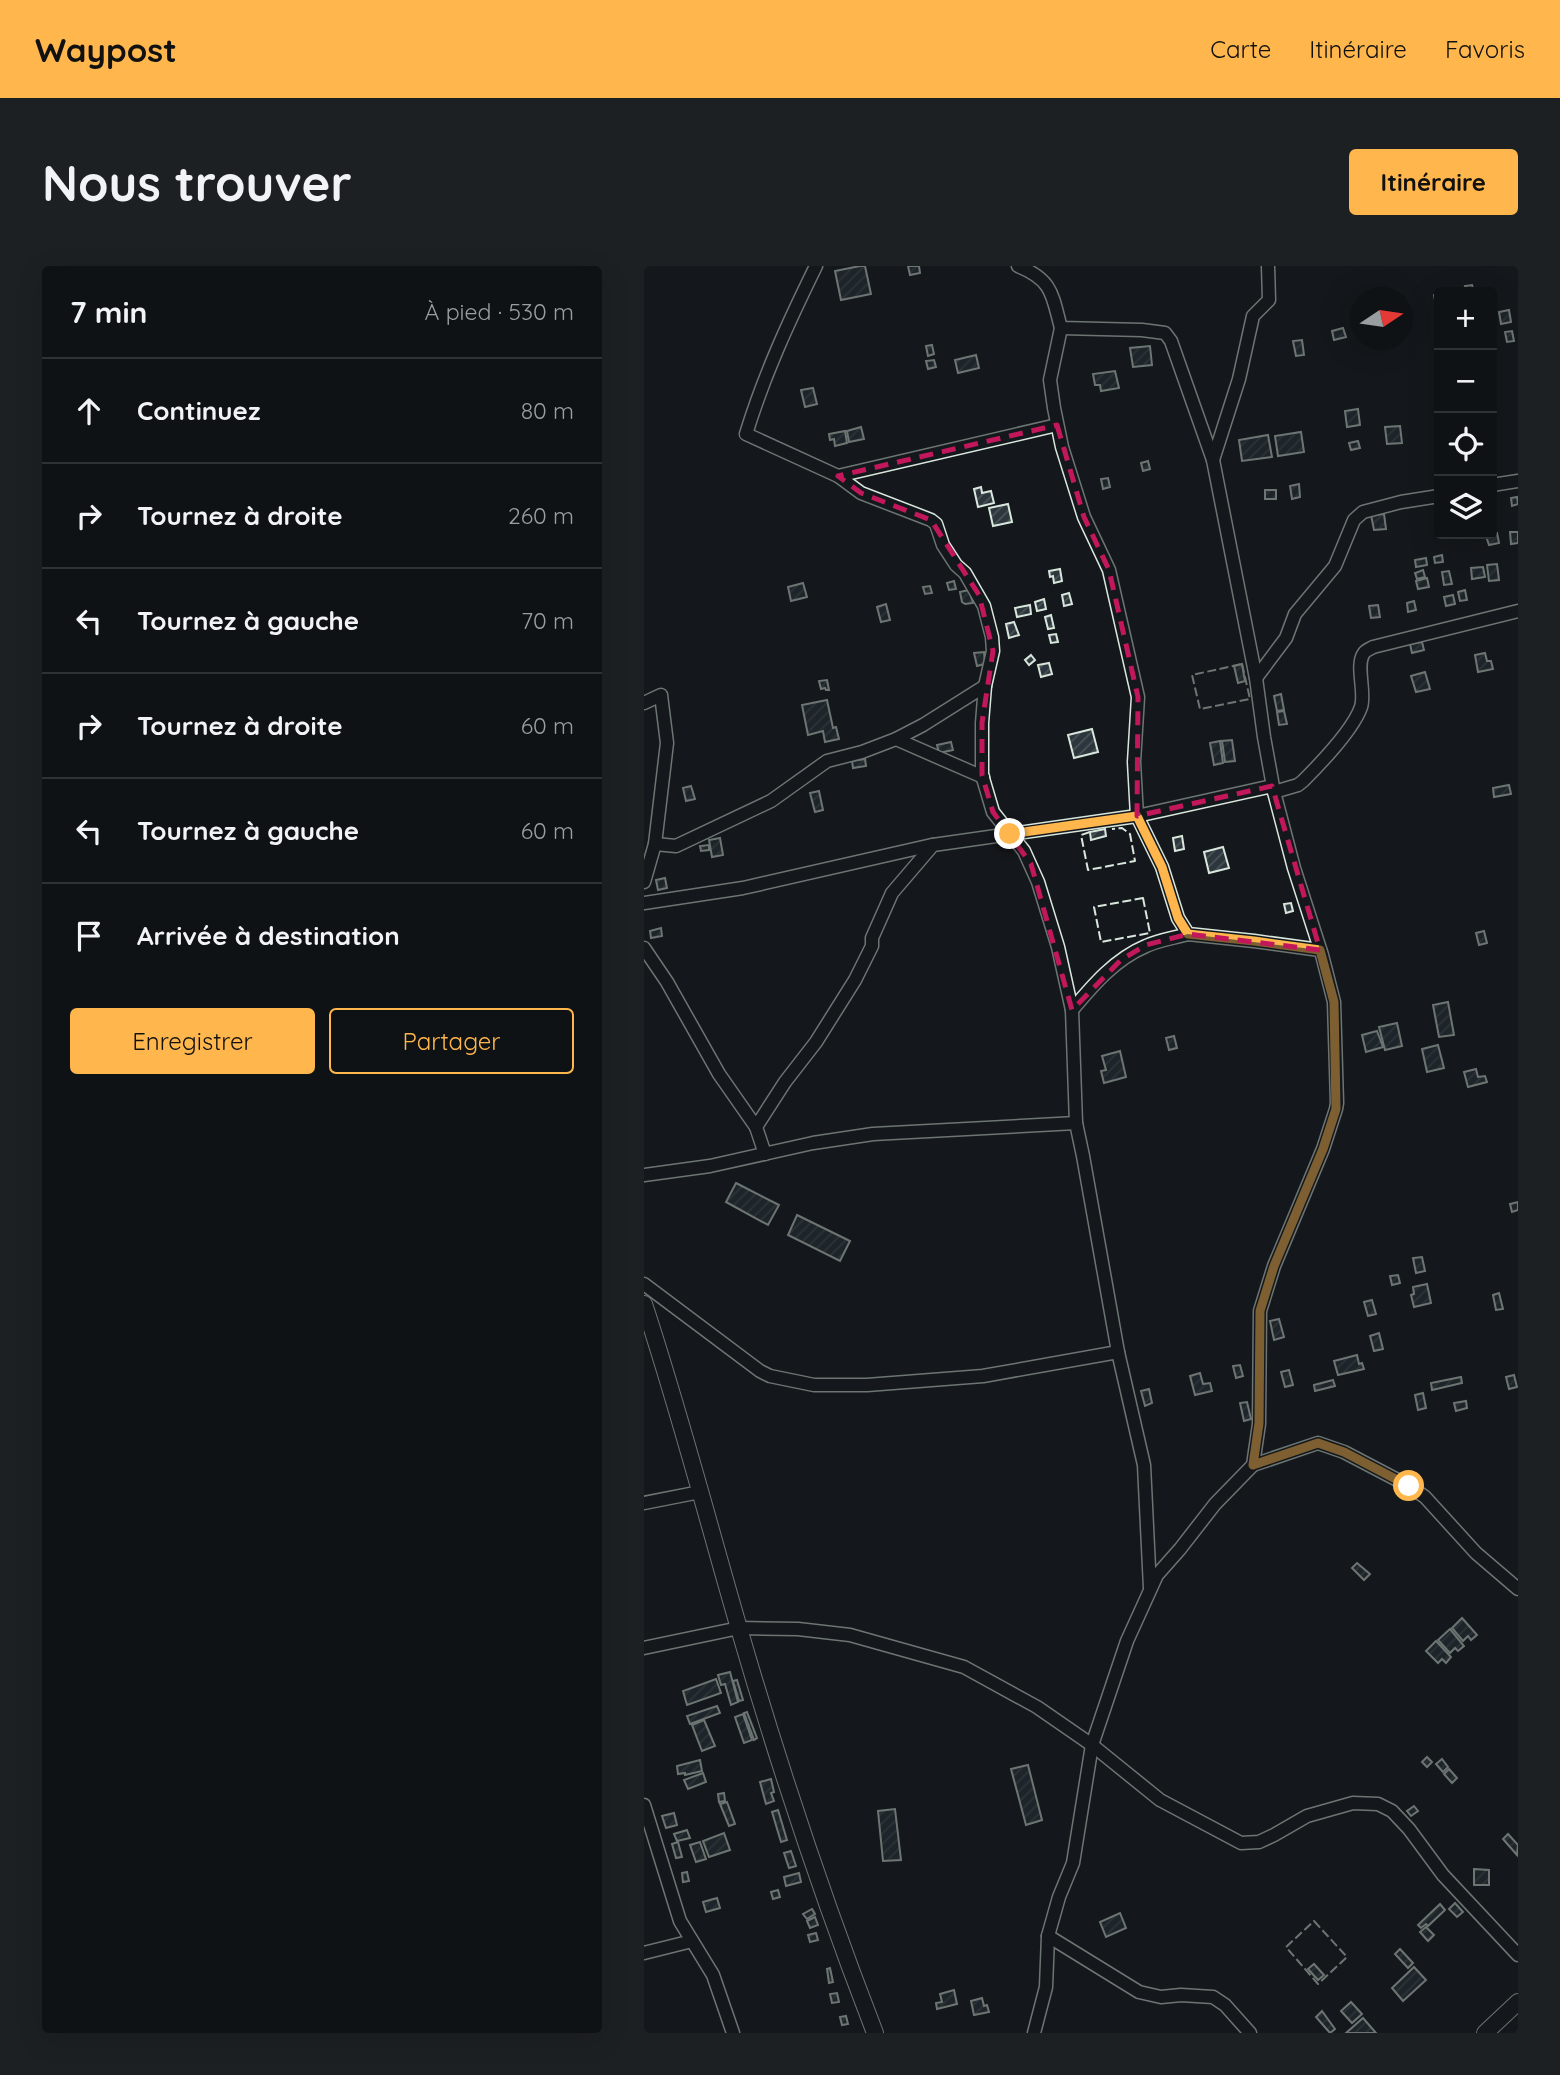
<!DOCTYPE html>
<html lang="fr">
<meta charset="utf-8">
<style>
body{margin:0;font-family:Quicksand,sans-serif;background:#1d2022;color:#f1f3f6}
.controls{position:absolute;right:21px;top:21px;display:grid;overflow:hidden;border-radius:7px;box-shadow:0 7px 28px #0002}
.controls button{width:63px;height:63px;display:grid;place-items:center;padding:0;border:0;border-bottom:2px solid #2f3234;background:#0f1215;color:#f1f3f6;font:35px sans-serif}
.compass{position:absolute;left:706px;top:21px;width:63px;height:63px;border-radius:50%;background:#0f1215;box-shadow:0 7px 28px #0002;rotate:77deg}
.stop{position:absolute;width:21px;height:21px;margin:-16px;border:5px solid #ffb74d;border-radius:50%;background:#fff}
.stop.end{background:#ffb74d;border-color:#fff;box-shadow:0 2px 7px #0008}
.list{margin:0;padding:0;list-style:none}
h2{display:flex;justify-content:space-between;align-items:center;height:91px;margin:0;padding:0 28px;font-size:30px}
h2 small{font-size:23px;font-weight:400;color:#9b9ea0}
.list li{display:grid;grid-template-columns:46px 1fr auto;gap:21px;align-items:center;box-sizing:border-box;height:105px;padding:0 28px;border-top:2px solid #2f3234}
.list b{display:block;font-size:26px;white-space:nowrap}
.list em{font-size:23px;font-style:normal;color:#9b9ea0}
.actions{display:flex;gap:14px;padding:21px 28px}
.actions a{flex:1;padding:16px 0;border:2px solid #ffb74d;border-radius:7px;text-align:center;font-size:24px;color:#ffb74d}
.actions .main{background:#ffb74d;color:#111}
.icon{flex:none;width:38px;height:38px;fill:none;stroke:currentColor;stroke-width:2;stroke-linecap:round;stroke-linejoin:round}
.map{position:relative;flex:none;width:874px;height:1767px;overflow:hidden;border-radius:7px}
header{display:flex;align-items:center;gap:42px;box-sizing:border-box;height:98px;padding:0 35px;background:#ffb74d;color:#111}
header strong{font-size:33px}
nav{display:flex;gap:38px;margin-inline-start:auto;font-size:24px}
.intro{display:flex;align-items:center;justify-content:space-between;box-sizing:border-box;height:168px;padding:0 42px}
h1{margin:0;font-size:49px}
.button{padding:18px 32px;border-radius:7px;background:#ffb74d;color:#111;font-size:24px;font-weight:700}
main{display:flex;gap:42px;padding:0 42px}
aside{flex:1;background:#0f1215;border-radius:7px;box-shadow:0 7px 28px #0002}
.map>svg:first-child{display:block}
.building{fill:url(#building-hatch);stroke:#d8e6dc;stroke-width:2}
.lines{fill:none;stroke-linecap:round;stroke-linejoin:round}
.minor-casing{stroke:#d8e6dc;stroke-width:15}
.tertiary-casing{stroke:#d8e6dc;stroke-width:18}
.minor{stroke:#14181c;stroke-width:12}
.tertiary{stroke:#14181c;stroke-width:16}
.fence{stroke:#d8e6dc;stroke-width:2;stroke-dasharray:9 3.5;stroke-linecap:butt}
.route{stroke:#ffb74d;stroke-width:9}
.marked{fill:none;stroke:#c2185b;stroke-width:5;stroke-dasharray:14 9;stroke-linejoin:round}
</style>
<header>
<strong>Waypost</strong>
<nav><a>Carte</a><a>Itinéraire</a><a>Favoris</a></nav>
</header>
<div class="intro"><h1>Nous trouver</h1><a class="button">Itinéraire</a></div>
<main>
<aside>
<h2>7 min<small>À pied · 530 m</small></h2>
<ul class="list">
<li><svg class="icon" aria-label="ahead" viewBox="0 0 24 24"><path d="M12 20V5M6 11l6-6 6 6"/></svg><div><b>Continuez</b></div><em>80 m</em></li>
<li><svg class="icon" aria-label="right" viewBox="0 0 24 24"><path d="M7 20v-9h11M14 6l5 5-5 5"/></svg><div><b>Tournez à droite</b></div><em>260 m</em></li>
<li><svg class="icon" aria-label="left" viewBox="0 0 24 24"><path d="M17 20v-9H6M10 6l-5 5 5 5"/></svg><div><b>Tournez à gauche</b></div><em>70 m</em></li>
<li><svg class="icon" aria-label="right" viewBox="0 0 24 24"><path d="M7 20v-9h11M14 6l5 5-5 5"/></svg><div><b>Tournez à droite</b></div><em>60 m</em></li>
<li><svg class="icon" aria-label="left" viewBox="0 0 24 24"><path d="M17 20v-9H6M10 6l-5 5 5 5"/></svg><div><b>Tournez à gauche</b></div><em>60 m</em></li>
<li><svg class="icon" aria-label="arrive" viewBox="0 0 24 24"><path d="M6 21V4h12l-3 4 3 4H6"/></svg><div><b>Arrivée à destination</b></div></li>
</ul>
<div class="actions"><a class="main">Enregistrer</a><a>Partager</a></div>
</aside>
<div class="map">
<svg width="874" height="1767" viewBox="0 0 874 1767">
<defs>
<pattern id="building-hatch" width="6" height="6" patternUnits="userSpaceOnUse" patternTransform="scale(1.75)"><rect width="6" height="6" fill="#2c363c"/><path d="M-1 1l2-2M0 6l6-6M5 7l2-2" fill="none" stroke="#4a5358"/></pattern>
</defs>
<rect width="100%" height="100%" fill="#14181c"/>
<g class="building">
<polygon points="216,0 221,0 227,28 197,34 191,5"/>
<polygon points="264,0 275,0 276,7 266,9"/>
<polygon points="828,19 830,26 823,26 821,20"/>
<polygon points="795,27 795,38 792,39 790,29"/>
<polygon points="865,44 867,56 857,58 855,46"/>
<polygon points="699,62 702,71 690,74 688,65"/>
<polygon points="868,65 870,75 863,76 861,66"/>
<polygon points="658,74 660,89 652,90 649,75"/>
<polygon points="288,79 290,88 284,90 282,80"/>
<polygon points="506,80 508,99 489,101 486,82"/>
<polygon points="332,89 335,102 314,107 311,94"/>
<polygon points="290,94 292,101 284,103 282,95"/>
<polygon points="471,105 475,122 457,125 456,119 451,119 449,108"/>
<polygon points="169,122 173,138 161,141 157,124"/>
<polygon points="714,143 716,159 703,161 701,145"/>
<polygon points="756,160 758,177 743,178 741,161"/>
<polygon points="217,161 220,173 205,176 203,165"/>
<polygon points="201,165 203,177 191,180 190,173 186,174 185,168"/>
<polygon points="657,166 660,186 634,190 631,170"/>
<polygon points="624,169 628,191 598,195 595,174"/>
<polygon points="714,175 716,182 707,184 705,177"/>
<polygon points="504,195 506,203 499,205 497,197"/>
<polygon points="464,212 466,221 459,223 457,213"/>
<polygon points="655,218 656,231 648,233 646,220"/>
<polygon points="337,221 338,227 347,225 350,237 334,241 330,223"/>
<rect x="621" y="224" width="11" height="9"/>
<polygon points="873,231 874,238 868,240 867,232"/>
<polygon points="364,238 368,256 349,260 345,242"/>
<polygon points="740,248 742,263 730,264 727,249"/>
<polygon points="866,266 874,266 874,277 867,278"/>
<polygon points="853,267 855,277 845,279 842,270"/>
<polygon points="798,289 799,296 791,297 790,291"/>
<polygon points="782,292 783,299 772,301 771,294"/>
<polygon points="853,298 855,314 845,315 843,299"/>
<polygon points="839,301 841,311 828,313 827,302"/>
<polygon points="416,303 418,315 410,317 409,310 406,311 405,305"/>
<polygon points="779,304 781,311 773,313 771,307"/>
<polygon points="805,305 808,318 800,319 798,306"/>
<polygon points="783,312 785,321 774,323 772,315"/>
<polygon points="310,315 312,323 305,324 303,317"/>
<polygon points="159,317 163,331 147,335 144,321"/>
<polygon points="286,320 288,327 281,328 279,321"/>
<polygon points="325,324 329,337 321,338 318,336 316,326"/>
<polygon points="821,324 823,334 816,335 814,326"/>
<polygon points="425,327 428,338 420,340 418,329"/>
<polygon points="809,329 811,338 802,340 800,331"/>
<polygon points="400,333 402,343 393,345 391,336"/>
<polygon points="770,335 772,344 764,346 763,337"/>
<polygon points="242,338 246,354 237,356 233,341"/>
<polygon points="386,339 387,348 373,351 371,342"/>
<polygon points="734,339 736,351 727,352 725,340"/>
<polygon points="407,349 410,362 404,363 401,351"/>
<polygon points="370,356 375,369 365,372 362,358"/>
<polygon points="412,368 414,376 407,377 405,369"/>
<polygon points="778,376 780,384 768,387 766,378"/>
<polygon points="340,386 341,398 333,400 330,387"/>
<polygon points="841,387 843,395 847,395 849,403 834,406 831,389"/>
<polygon points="387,389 391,394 385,399 381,394"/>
<polygon points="405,397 408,408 397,411 394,399"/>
<polygon points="598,398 601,415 594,417 590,400"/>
<polygon points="781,406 786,423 772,426 767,410"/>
<polygon points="183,414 185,424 182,424 181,422 177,423 175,415"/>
<polygon points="637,428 640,444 633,445 630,430"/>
<polygon points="183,434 189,462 192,461 195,473 181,476 179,465 164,469 158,439"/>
<polygon points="640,445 643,458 635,459 633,446"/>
<polygon points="448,463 454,486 430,492 424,469"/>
<polygon points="588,474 591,495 581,496 578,475"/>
<polygon points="576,475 579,497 570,499 566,477"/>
<polygon points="307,476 309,484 295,487 293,479"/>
<polygon points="221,493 222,500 209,502 208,495"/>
<polygon points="865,519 867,528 850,531 849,522"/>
<polygon points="47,520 51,533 42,535 39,522"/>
<polygon points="175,525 179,544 171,546 166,527"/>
<polygon points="461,563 462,570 447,574 446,566"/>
<polygon points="538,570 540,583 531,585 529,572"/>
<polygon points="76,572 79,589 68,591 65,574"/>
<polygon points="65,579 65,584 57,585 56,580"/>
<polygon points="579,581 585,602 565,607 560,586"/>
<polygon points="21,612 23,622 14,624 12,614"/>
<polygon points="647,637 649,645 642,647 640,638"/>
<polygon points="17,662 18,670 7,672 6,665"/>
<polygon points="840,665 843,677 835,679 832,667"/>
<polygon points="804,736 810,769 795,771 789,739"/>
<polygon points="753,757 758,780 741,784 735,761"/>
<polygon points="733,765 739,781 722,786 718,769"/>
<polygon points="530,770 533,782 525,784 522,772"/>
<polygon points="794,779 800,802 783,806 778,783"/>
<polygon points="476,785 482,811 460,817 457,805 462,804 458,790"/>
<polygon points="832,803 834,811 841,810 843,816 824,821 820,806"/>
<polygon points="92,917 135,939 124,959 82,936"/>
<polygon points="874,936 874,944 868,946 866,938"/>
<polygon points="153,949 206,975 196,995 144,969"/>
<polygon points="778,991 781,1005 772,1007 769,992"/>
<polygon points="754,1009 756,1017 748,1019 746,1010"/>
<polygon points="783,1018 787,1037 770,1041 767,1029 770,1028 769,1021"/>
<polygon points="855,1027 859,1043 852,1044 849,1029"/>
<polygon points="728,1034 732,1048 724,1050 720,1036"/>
<polygon points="635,1053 640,1071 630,1074 626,1055"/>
<polygon points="735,1067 739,1083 730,1085 726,1070"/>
<polygon points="713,1089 715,1098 718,1097 720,1103 694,1109 690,1095"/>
<polygon points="596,1099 599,1110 592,1112 589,1100"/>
<polygon points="645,1104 649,1119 641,1121 637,1106"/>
<polygon points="556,1107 559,1118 566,1117 568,1125 551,1129 546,1110"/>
<polygon points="870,1109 873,1121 865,1123 862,1111"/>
<polygon points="817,1111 818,1117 788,1124 787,1117"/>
<polygon points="689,1114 691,1120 671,1125 670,1119"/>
<polygon points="505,1123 508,1137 501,1140 497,1125"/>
<polygon points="779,1127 782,1142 774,1144 771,1129"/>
<polygon points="822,1135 823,1142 812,1145 810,1137"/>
<polygon points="603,1136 607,1153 600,1155 596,1137"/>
<polygon points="713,1297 726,1308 720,1314 708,1302"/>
<polygon points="818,1352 833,1369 827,1374 824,1370 819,1375 808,1362"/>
<polygon points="806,1363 820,1380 814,1385 811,1382 806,1387 794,1374"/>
<polygon points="792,1375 807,1391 802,1397 798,1393 794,1397 782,1385"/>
<polygon points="86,1406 94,1436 87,1439 81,1418 77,1419 74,1409"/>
<polygon points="72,1413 77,1427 43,1439 39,1425"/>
<polygon points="93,1414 99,1434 95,1435 89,1415"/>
<polygon points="73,1440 76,1447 46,1458 43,1450"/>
<polygon points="103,1446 113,1472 110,1474 100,1447"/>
<polygon points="99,1448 108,1474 100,1477 91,1451"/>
<polygon points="60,1454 71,1480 58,1485 48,1459"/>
<polygon points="783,1491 788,1496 783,1501 778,1496"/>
<polygon points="798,1493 804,1501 799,1506 792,1498"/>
<polygon points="56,1494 58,1505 41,1509 41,1507 34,1508 33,1500"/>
<polygon points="384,1499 398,1554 382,1559 367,1503"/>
<polygon points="805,1503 813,1512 808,1517 800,1508"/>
<polygon points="59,1507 62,1516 44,1523 40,1514"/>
<polygon points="127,1513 130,1526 127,1527 130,1535 122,1538 116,1516"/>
<polygon points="80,1527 81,1535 75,1536 74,1528"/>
<polygon points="83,1536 91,1558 85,1560 76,1538"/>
<polygon points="770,1540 774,1545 767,1550 763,1545"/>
<polygon points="251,1543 257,1594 239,1595 234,1545"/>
<polygon points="134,1544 143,1574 137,1576 128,1546"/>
<polygon points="30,1547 33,1559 22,1562 18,1550"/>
<polygon points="43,1564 46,1572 33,1575 30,1568"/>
<polygon points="80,1567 86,1584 65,1591 59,1575"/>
<polygon points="864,1568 874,1579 873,1589 859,1573"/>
<polygon points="34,1576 38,1591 32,1592 28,1578"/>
<polygon points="56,1576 62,1593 52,1596 46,1579"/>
<polygon points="147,1585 152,1600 145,1602 140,1587"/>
<polygon points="830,1603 845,1604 845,1619 830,1619"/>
<polygon points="43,1606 45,1615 39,1616 38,1607"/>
<polygon points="155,1607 157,1616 142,1620 140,1611"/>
<polygon points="134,1624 136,1631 129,1633 127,1626"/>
<polygon points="73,1632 76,1642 62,1646 59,1636"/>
<polygon points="811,1637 819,1646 813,1651 805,1643"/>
<polygon points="796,1638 801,1644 784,1660 782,1658 777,1662 774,1659"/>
<polygon points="168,1643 171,1648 163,1653 159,1648"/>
<polygon points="476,1647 482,1662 462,1671 456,1656"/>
<polygon points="171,1651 174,1659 166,1662 163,1655"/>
<polygon points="782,1661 790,1669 784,1675 776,1666"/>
<polygon points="172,1667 174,1674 166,1676 164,1669"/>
<polygon points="756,1683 769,1697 764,1702 751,1688"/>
<polygon points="670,1698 680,1709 674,1714 664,1703"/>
<polygon points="770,1701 782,1714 759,1735 748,1722"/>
<polygon points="186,1702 189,1716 185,1717 183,1703"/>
<polygon points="310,1724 313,1738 293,1743 292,1737 298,1736 296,1728"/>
<polygon points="193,1727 195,1736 188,1737 186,1728"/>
<polygon points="338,1732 340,1740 343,1739 345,1746 330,1749 327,1735"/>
<polygon points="707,1736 718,1748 708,1757 697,1745"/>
<polygon points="678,1745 691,1763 686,1767 672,1751"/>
<polygon points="202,1750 204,1758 198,1759 196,1751"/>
<polygon points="719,1752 732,1767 702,1767"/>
</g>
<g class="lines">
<g class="minor-casing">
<g id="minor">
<path d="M172,0C145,55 120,109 102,168L194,210L217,227L287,254L292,258L299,279L312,299L321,307L340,340L348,371L349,385L341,420L338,457V509L349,546L380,585L394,616L414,681L428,744L432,857L439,890L474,1086L500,1199L506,1322"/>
<path d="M374,0C409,14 408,29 417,62L498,64L521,67L527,75L569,194L612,412L620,471L630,526L650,602L678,689L690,736L693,837L692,843L679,883L630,1000L616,1045L615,1158L609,1199L571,1238L536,1283L513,1309L483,1375L448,1479L429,1597L415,1631L404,1670L402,1721L390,1767"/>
<polyline points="417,62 406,114 410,142 418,181 440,251 465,304 494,431 490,496 493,550 518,601 534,652 544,668 610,675 676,684"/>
<polyline points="569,194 595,113 609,50 625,34 624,0"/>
<polyline points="194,210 413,159"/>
<polyline points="848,219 874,215"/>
<polyline points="612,412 642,372 651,348 691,300 710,254 719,246 757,236 795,230"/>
<polyline points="0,437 17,429 23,477 11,578 0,616"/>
<polyline points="252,473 339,511"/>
<path d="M630,526L654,519L659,515C676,498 709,464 717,441C722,426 711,399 720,387C722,384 726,383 729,381L874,345"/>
<polyline points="11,578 32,580 127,535 183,495 218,486 252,473 279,459 341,420"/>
<polyline points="0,637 99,622 288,579"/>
<polyline points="0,682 23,716 75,808 112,861"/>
<path d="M428,744C449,719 471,693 502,680C515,674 530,672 544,668"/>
<polyline points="121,888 112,861 141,816 172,776 211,714 228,680 228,672 248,627 289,579 493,550 628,520"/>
<polyline points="0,909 66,900 169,877 229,868 432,857"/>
<polyline points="0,1018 116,1105 126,1110 170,1119 223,1119 339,1110 474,1086"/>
<polyline points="609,1199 674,1177 700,1186 765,1220 781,1231 832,1287 874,1323"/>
<polyline points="0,1237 56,1226"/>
<polyline points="0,1382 95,1362 154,1363 206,1369 320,1401 393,1441 448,1479 516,1534 597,1577 615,1576 630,1569 663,1550 709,1537 734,1538 748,1545 765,1563 799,1609 874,1689"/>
<polyline points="0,1539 36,1655 69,1709 89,1767"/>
<polyline points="404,1670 495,1726 517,1731 537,1729 569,1731 581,1739 606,1767"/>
<polyline points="0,1687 48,1675"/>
</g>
</g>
<g class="tertiary-casing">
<g id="tertiary">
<path d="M0,1038C35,1144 63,1252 94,1359C134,1497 179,1633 231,1767"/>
<polyline points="841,1767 874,1736"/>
</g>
</g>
<use href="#minor" class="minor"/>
<use href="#tertiary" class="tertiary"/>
<g class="fence">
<polygon points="598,398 606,433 556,443 548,409"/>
<polyline points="446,566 437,569 444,604 491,595 486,568 478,562 468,563"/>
<polygon points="499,632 506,667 457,676 450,641"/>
<polygon points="670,1655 703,1691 674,1718 642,1681"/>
</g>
</g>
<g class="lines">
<polyline class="route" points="366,568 493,550 518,601 534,652 544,668 610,675 676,684 690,736 692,843 679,883 630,1000 616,1045 615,1157 609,1199 674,1177 700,1186 765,1220"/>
</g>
<path d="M0 0H874V1767H0ZM413,159L440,251L465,304L494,431L493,550L628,520L676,684L544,668L502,679L477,694L428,744L387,598L349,546L338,509V457L349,385L335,329L287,254L217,227L194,210Z" fill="#14181c" fill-opacity=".55" fill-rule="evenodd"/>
<path class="marked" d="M413,159L440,251L465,304L494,431L493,550L628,520L676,684L544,668L502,679L477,694L428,744L387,598L349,546L338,509V457L349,385L335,329L287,254L217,227L194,210Z"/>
</svg>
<div class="controls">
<button>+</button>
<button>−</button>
<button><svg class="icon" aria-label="locate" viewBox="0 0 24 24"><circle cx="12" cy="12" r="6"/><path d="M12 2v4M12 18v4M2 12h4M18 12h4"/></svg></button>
<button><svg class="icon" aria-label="layers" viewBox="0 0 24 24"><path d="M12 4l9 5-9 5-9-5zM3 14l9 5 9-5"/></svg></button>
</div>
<svg class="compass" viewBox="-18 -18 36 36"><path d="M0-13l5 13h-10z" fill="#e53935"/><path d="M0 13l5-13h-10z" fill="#9b9ea0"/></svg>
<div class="stop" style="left:765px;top:1220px"></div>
<div class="stop end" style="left:366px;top:568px"></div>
</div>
</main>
